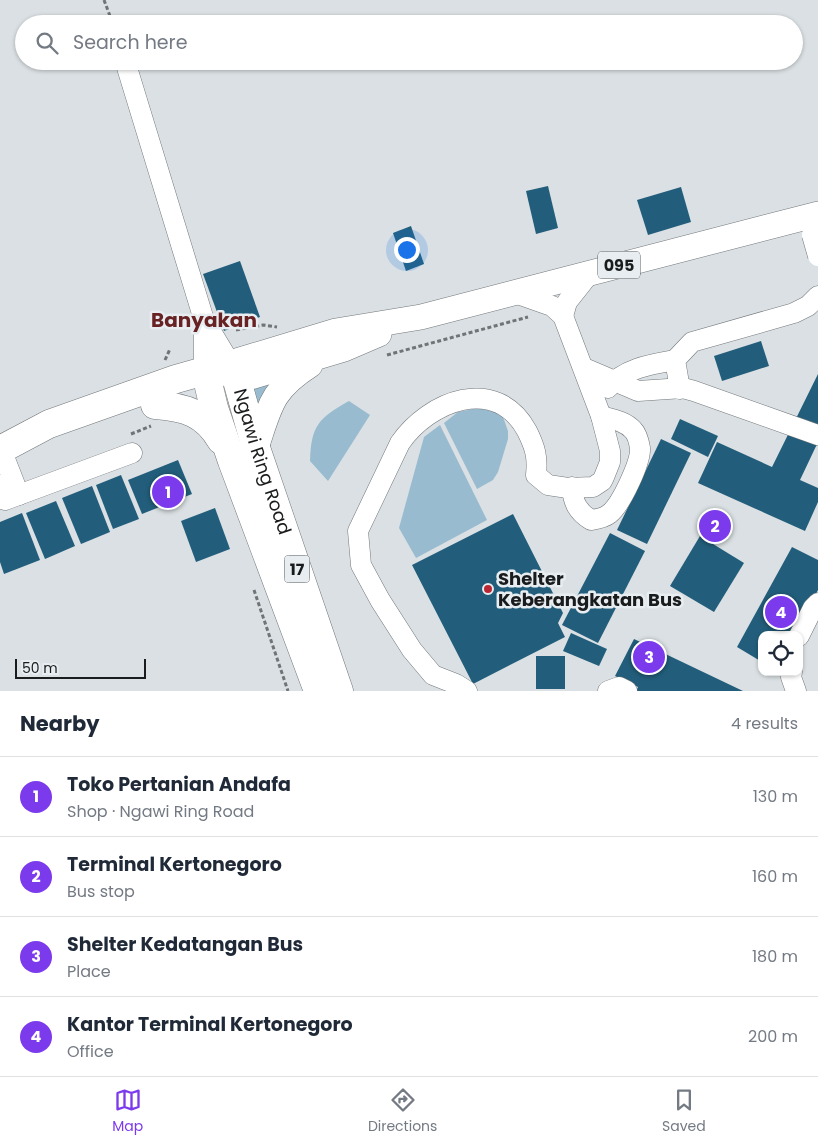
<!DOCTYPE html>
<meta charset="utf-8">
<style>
body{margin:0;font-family:Poppins,sans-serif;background:#f2f2f3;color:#1f2937}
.controls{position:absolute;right:15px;bottom:15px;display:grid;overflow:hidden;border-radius:10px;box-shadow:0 1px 4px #0004}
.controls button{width:45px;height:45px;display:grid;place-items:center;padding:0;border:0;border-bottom:1px solid #e0e1e3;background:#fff;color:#1f2937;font:25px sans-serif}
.scale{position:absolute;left:15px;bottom:12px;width:131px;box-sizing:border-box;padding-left:5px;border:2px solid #191b1c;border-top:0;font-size:14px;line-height:18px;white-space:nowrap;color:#191b1c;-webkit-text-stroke:4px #e7edf0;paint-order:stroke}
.you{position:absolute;left:406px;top:249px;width:18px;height:18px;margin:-12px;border:4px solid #fff;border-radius:50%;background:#1a73e8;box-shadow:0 0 0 8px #1a73e833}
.badge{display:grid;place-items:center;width:32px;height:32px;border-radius:50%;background:#7c3aed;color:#fff;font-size:16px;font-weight:700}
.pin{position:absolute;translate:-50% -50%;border:2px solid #fff;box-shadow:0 1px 5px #0006}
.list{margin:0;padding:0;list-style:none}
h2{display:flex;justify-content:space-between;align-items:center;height:65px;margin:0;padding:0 20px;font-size:21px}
h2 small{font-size:16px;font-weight:400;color:#747a83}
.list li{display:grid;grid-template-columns:32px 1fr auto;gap:15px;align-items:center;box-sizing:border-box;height:80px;padding:0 20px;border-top:1px solid #e0e1e3}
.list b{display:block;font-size:19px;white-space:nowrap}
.list p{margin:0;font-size:16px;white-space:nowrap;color:#747a83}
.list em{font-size:16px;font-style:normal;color:#747a83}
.icon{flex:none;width:28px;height:28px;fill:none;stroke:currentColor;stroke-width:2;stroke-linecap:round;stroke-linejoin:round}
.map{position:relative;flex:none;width:818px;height:691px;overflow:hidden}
.search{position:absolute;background:#fff;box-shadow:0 1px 4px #0004;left:15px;right:15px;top:15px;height:55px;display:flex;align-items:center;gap:12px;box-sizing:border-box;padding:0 18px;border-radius:28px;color:#747a83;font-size:19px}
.sheet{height:385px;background:#fff}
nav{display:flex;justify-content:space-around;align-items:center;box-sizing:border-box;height:70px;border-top:1px solid #e0e1e3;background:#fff;font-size:14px;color:#747a83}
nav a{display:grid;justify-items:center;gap:2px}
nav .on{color:#7c3aed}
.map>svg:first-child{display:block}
.green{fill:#98bbcf}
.building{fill:#225e7b}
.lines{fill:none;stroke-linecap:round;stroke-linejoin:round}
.minor-casing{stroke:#72777a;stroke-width:21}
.major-casing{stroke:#72777a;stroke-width:26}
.highway-casing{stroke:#72777a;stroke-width:29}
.path{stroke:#707476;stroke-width:3;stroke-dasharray:4 2.5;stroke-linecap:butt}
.minor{stroke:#fff;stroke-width:20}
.major{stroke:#fff;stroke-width:25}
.highway{stroke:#fff;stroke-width:28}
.minor-bridge-casing{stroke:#72777a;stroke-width:21;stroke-linecap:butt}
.minor-bridge{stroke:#fff;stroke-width:20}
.poi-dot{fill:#b82732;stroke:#e7edf0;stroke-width:2}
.labels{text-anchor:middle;stroke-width:5;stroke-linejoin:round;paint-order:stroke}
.shield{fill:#e7edf0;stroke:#575a5c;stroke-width:1}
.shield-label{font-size:16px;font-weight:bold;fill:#191b1c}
.street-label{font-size:18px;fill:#191b1c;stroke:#e7edf0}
.poi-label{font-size:18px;font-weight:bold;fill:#191b1c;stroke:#e7edf0;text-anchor:start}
.quarter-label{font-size:20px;font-weight:bold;fill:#682223;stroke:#e7edf0}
</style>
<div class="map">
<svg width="818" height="691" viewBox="0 0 818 691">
<rect width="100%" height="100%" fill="#dae0e3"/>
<g class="green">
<polygon points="281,380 255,428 246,391"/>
<path d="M349,401L370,415L328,481L310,461C311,425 319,418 349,401Z"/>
<polygon points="478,408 494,411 503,417 508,431 508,439 498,472 493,480 477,489 444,423 458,412"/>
<polygon points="440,425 487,520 416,558 399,528 424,437"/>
</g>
<g class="building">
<polygon points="548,186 558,228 536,234 526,191"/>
<polygon points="681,187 691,222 648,235 637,200"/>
<polygon points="411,226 424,264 406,271 393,233"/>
<polygon points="240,261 260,317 224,331 203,274"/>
<polygon points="761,341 769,366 722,381 714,356"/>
<polygon points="818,374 818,442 800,480 818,488 818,502 805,531 698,483 717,442 772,467"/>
<polygon points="680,419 718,436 708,457 671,439"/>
<polygon points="661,439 691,453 647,544 617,530"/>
<polygon points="178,460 192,494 142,514 128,480"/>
<polygon points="121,475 139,519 113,529 96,485"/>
<polygon points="92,486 110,532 81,544 62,498"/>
<polygon points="56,501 75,546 45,559 26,513"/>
<polygon points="215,508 230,549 196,562 181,521"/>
<polygon points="22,513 40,560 4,574 0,562 0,522"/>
<polygon points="513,514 563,613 558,623 565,637 473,684 412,565"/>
<polygon points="610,533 645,551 598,643 562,625"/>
<polygon points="700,536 744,563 714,612 670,586"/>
<polygon points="792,547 818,560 818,590 794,635 762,635 762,662 737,647"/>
<polygon points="571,633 607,649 599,666 563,651"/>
<polygon points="634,639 743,691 636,691 638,687 615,676"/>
<rect x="536" y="656" width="29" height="33"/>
</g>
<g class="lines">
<g class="minor-casing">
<g id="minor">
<polyline points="125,61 204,320 230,363"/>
<polyline points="563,316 567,302 590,273"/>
<polyline points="204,321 204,371"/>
<polyline points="584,368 638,391 683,388 694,391 818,435"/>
<path d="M608,388C624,368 652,364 675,360"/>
<polyline points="680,389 675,360 692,342 794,313 808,306 818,296"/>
<polyline points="1,449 19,495"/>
<polyline points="0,485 5,500 132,453"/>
<path d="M572,487C573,503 578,512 591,520C598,519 604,518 609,514C621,505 641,462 640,448C639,442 637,434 633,430C625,421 612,419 601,416"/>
<polyline points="799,636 813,608 818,603"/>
<polyline points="792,672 791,677 796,691"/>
<path d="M467,691L456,684L433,675L412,650L380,600L361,565L358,531L400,443C429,401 496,374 527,431C535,447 538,457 536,475L548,485L568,488L593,487L602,481L604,477L610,462V451L601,416L563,316L552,306L515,293"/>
<polyline points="608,691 619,687 627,691"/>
</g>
</g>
<g class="major-casing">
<g id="major">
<polyline points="230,363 336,331 421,317 818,214"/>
<polyline points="237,381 344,349 379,334"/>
<path d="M256,448C270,406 271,390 310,365"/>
</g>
</g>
<g class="highway-casing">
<g id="highway">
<path id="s1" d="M204,371C215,370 226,369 236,377L256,448L339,691"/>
<polyline points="209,387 214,408 232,461 318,691"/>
<path d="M155,405C185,407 205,413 221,440"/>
<polyline points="0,450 49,424 176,379 222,366"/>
</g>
</g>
<g class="path">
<polyline points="104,0 113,24"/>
<polyline points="236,330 263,325 277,327"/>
<polyline points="387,355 528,317"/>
<polyline points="165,360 170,349"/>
<polyline points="131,434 151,426"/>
<polyline points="254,590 288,691"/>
</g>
<use href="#minor" class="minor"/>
<use href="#major" class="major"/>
<use href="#highway" class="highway"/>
<g class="minor-bridge-casing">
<polyline id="minor-bridge" points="812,235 818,256"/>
</g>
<use href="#minor-bridge" class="minor-bridge"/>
</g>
<circle class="poi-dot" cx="488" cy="589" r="5"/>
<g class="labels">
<g class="shield">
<rect x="598" y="251.5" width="42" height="27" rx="4"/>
<rect x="284.5" y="555.5" width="25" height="27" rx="4"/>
</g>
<g class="shield-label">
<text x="619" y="271">095</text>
<text x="297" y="575">17</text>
</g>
<g class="street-label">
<text dy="6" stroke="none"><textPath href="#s1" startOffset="122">Ngawi Ring Road</textPath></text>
</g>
<g class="poi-label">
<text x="498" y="585">Shelter<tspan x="498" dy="21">Keberangkatan Bus</tspan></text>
</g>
<g class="quarter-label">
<text x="204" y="327">Banyakan</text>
</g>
</g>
</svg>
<div class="controls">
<button><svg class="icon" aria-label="locate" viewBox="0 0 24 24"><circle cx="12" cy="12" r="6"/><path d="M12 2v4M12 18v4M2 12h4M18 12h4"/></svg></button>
</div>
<div class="scale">50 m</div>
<div class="you"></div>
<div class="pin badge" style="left:168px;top:492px">1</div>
<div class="pin badge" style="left:715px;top:526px">2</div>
<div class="pin badge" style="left:649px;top:657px">3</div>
<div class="pin badge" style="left:781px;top:612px">4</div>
<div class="search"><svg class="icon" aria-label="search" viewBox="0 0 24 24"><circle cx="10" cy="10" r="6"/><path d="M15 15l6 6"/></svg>Search here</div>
</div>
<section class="sheet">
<h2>Nearby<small>4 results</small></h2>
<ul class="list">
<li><span class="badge">1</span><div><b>Toko Pertanian Andafa</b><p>Shop · Ngawi Ring Road</p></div><em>130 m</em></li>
<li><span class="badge">2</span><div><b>Terminal Kertonegoro</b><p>Bus stop</p></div><em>160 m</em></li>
<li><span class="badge">3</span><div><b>Shelter Kedatangan Bus</b><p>Place</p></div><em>180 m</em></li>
<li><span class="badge">4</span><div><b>Kantor Terminal Kertonegoro</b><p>Office</p></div><em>200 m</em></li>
</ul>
</section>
<nav>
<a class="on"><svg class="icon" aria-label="map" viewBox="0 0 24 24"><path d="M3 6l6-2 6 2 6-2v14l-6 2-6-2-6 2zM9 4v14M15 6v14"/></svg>Map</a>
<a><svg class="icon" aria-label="directions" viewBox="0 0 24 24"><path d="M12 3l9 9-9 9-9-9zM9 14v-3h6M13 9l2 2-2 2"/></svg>Directions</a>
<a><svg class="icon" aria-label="saved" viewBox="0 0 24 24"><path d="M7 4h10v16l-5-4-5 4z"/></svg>Saved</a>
</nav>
